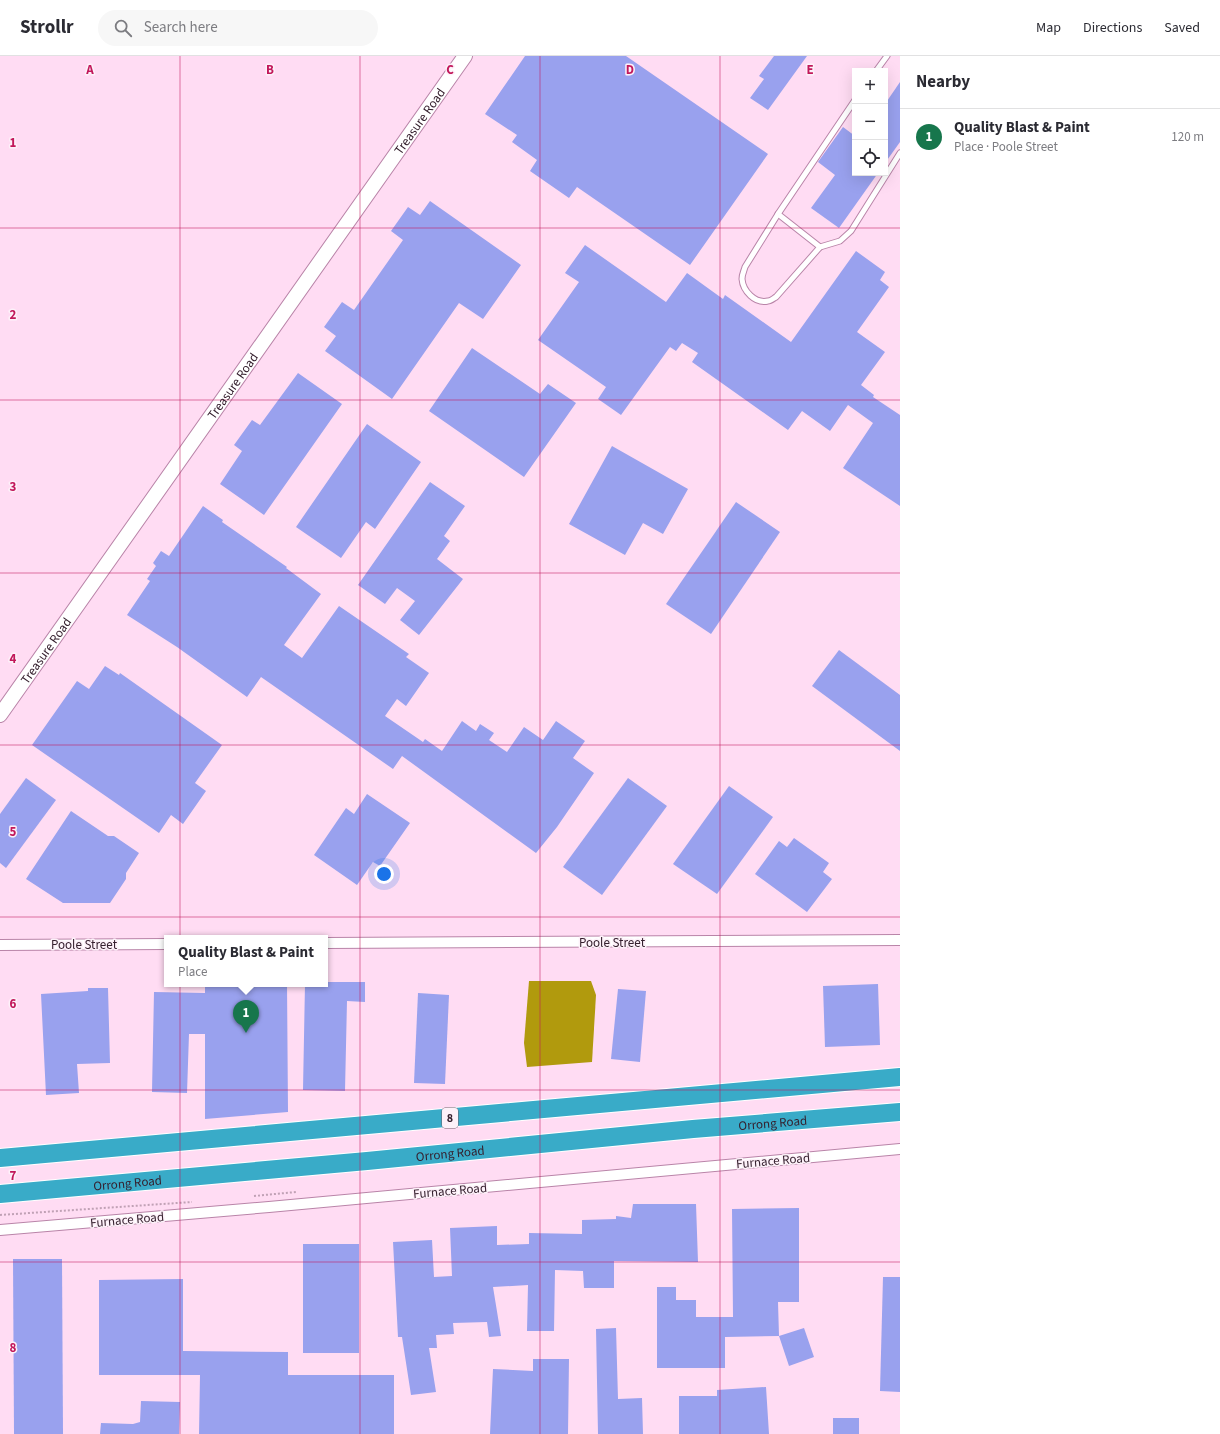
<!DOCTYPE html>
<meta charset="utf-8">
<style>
body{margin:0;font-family:"Source Sans 3",sans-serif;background:#f7f7f7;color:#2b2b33}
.controls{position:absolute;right:12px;top:12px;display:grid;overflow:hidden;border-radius:0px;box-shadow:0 4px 16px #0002}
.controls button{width:36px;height:36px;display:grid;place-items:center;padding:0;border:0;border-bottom:1px solid #e1e1e2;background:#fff;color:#2b2b33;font:20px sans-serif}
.you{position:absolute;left:384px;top:818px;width:14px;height:14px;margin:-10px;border:3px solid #fff;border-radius:50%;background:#1a73e8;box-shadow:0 0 0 6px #1a73e833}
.badge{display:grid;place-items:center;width:26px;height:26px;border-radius:50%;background:#17764c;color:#fff;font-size:13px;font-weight:700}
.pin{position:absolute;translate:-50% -33px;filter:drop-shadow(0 1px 2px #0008)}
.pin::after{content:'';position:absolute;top:21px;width:14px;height:12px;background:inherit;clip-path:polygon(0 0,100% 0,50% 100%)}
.popup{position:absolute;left:164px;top:879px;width:164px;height:52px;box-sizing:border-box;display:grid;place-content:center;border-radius:0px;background:#fff;filter:drop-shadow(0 1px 3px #0005);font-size:13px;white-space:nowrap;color:#7c7c81}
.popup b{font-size:15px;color:#2b2b33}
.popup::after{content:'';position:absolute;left:50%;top:100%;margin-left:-8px;border:8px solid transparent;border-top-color:#fff}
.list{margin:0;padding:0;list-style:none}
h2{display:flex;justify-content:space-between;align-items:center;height:52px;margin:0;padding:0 16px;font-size:17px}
h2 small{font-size:13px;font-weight:400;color:#7c7c81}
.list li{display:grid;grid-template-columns:26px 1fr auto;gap:12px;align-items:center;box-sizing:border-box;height:56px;padding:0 16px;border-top:1px solid #e1e1e2}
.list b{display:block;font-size:15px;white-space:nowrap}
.list p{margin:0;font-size:13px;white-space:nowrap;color:#7c7c81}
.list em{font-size:13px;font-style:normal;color:#7c7c81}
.icon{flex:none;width:22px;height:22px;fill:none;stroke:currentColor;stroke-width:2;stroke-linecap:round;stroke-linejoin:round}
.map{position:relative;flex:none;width:900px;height:1378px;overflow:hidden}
header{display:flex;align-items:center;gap:24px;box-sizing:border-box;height:56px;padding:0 20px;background:#fff;border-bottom:1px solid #e1e1e2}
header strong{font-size:19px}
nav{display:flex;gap:22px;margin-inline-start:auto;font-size:14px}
.search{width:280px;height:36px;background:#f7f7f7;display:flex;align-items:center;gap:10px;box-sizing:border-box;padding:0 14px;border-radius:22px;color:#7c7c81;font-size:15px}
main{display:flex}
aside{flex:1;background:#fff}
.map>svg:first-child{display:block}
.water{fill:#b19a0d}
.building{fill:#99a1ee}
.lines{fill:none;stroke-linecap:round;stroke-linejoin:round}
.lane-casing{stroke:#b984a8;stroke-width:7}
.street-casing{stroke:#b984a8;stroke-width:12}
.secondary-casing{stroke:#b984a8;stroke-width:16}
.highway-casing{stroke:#fff;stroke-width:20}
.path{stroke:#c0a1b5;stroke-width:2;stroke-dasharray:2 2;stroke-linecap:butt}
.lane{stroke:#fff;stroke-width:5}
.street{stroke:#fff;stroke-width:10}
.secondary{stroke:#fff;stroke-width:14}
.highway{stroke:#39abc8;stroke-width:18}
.grid{fill:none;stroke:#c2185b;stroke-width:1;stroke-opacity:0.55}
.labels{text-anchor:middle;stroke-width:3;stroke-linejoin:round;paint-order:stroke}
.shield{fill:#fdf1f9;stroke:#715f6b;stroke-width:1}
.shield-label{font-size:12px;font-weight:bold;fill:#35202e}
.street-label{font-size:13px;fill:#35202e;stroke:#fdf1f9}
.grid-label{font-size:13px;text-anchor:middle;font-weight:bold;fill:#c2185b;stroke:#fdf1f9;stroke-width:3;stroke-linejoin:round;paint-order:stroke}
</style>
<header>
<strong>Strollr</strong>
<div class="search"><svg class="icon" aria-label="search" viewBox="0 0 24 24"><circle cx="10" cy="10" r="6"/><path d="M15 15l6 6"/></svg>Search here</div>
<nav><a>Map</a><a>Directions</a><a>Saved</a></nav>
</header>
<main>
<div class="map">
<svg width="900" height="1378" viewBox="0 0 900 1378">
<rect width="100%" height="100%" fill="#ffdcf3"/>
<polygon class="water" points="529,925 591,925 596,939 592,1006 527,1011 524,987"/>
<g class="building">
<polygon points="525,0 626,0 768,98 690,209 577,131 569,142 530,115 537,104 512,86 517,79 485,58"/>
<polygon points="774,0 807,0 768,54 750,42 764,23 759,20"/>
<polygon points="900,26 900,86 885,107 885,48"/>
<polygon points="843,71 855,80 855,117 878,117 839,172 811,152 835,119 818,106"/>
<polygon points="430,145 521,209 483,263 459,247 392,343 325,295 336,280 324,271 342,246 354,254 403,184 391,175 408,151 420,159"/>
<polygon points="585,189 666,246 687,217 723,243 725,239 791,286 856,195 885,216 880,224 889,231 857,276 885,296 861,329 874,339 873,341 900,359 900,450 843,412 873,367 848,349 830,375 802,355 788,374 692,306 698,297 682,287 676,295 670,291 621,359 598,343 606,331 538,284 579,226 565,217"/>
<polygon points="472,292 540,338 548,328 576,347 524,421 429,355"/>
<polygon points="298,317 342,348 264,459 220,428 242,395 234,389 252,364 260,369"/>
<polygon points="367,368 421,406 375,473 366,466 341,502 296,471"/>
<polygon points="612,390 688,433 663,478 643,467 625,499 569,468"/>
<polygon points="430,426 465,450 444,480 450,485 437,503 463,523 419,579 400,564 415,545 397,532 385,548 358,529"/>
<polygon points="736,446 780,476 711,578 666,548"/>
<polygon points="203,450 223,464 222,466 287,511 286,512 321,538 284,589 302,602 339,550 409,598 406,601 429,617 406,650 397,643 385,660 423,686 425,683 442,695 462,665 476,675 480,668 494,677 489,684 507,696 524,671 543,684 556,665 585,685 573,702 594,717 557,771 536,797 402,700 393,713 261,621 247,641 177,591 127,559 150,525 147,523 156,510 153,507 161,495 169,500"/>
<polygon points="839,594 900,639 900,695 812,630"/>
<polygon points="105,610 119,619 120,617 222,689 195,727 206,735 183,768 171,759 159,777 32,689 77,625 89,633"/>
<polygon points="26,722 56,744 6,812 0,807 0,758"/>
<polygon points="628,722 667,750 602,839 563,811"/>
<polygon points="729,730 773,761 717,838 673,808"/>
<polygon points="367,738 410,767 380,810 373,806 357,829 314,799 346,752 354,758"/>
<polygon points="71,755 108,780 114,780 139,797 126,817 126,823 110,847 63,847 26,823"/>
<polygon points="794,782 829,807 823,816 832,823 807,856 755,818 779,785 787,791"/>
<polygon points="325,926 365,926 365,946 347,945 345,1035 303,1034 305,928 325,928"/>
<polygon points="205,928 287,928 288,1056 205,1063 205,978 189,978 187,1037 152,1036 154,936 205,937"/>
<polygon points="878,928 880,989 825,991 823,930"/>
<polygon points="88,932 108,932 110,1007 77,1008 79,1037 46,1039 41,938 88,935"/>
<polygon points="618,933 646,935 640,1006 611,1003"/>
<polygon points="418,937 449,939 445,1028 414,1027"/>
<polygon points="633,1148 696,1148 698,1206 614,1205 614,1232 584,1232 583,1215 555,1214 554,1275 527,1275 528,1229 493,1231 501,1280 489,1281 487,1266 453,1267 454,1278 436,1279 437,1292 429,1292 436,1336 411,1339 402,1281 398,1281 393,1186 432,1184 434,1221 452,1220 450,1172 497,1170 497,1189 529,1188 529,1177 582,1178 582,1164 616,1163 616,1160 631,1162"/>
<polygon points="799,1152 799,1246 778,1246 779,1280 725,1281 725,1312 657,1312 657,1231 676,1231 676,1244 696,1244 696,1261 733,1261 732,1153"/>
<rect x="303" y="1188" width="56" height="109"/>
<polygon points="13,1203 62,1203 63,1378 14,1378"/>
<polygon points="883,1221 900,1221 900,1336 880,1335"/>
<polygon points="183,1223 183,1295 288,1296 288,1319 394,1319 394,1378 199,1378 200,1319 99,1319 99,1224"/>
<polygon points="616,1272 618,1343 642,1342 643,1378 598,1378 596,1273"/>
<polygon points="804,1272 814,1301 789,1310 779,1280"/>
<polygon points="533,1303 569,1303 568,1378 490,1378 493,1313 533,1315"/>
<polygon points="766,1331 769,1378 679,1378 679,1340 717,1340 717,1334"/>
<polygon points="141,1345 180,1346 179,1378 100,1378 101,1367 133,1368 140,1366"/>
<rect x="833" y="1362" width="26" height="16"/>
</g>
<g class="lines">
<g class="lane-casing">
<g id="lane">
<polyline points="876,15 887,0"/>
<path d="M855,44L778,158L745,211C744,215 742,218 742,223C743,235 755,248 768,245C771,245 774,242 776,241L820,191L840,185L851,175L900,97"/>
<polyline points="778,158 820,191"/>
</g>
</g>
<g class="street-casing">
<g id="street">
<polyline points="325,887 900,884"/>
<polyline points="0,889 167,888"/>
<polyline points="0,1174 269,1151 900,1093"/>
</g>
</g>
<g class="secondary-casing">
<g id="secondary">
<path id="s1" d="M0,659L465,0"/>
</g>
</g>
<g class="highway-casing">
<g id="highway">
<polyline points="0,1102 900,1021"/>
<path id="s2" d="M0,1138L367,1105L693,1073L900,1056"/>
</g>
</g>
<g class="path">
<polyline points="254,1140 296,1136"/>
<polyline points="0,1159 192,1146"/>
</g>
<use href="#lane" class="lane"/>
<use href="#street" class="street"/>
<use href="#secondary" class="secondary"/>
<use href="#highway" class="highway"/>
</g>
<path class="grid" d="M180,0V1378M360,0V1378M540,0V1378M720,0V1378M0,172H900M0,344H900M0,517H900M0,689H900M0,861H900M0,1034H900M0,1206H900"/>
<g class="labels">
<rect class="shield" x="442" y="1052" width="16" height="20" rx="3"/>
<g class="shield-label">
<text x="450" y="1066">8</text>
</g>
<g class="street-label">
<text dy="5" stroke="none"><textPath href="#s1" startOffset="727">Treasure Road</textPath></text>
<text dy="5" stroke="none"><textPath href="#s1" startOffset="403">Treasure Road</textPath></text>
<text dy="5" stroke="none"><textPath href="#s1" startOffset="79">Treasure Road</textPath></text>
<text x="612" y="891">Poole Street</text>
<text x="84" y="893">Poole Street</text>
<text dy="5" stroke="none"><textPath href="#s2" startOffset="776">Orrong Road</textPath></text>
<text dy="5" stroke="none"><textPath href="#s2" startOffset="452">Orrong Road</textPath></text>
<text transform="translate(773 1104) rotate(-5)" y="5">Furnace Road</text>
<text dy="5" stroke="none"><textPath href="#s2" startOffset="128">Orrong Road</textPath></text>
<text transform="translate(450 1134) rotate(-5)" y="5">Furnace Road</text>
<text transform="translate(127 1163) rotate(-5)" y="5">Furnace Road</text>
</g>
</g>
<g class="grid-label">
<text x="90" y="18">A</text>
<text x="270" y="18">B</text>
<text x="450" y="18">C</text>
<text x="630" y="18">D</text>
<text x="810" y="18">E</text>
<text x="13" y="91">1</text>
<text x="13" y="263">2</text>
<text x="13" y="435">3</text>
<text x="13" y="607">4</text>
<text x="13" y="780">5</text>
<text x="13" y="952">6</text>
<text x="13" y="1124">7</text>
<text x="13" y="1296">8</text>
</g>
</svg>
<div class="controls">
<button>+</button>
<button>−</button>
<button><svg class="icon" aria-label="locate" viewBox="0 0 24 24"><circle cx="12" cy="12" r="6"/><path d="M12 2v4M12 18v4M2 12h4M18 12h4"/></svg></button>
</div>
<div class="you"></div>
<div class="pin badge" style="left:246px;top:977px">1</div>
<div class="popup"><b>Quality Blast &amp; Paint</b>Place</div>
</div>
<aside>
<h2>Nearby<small></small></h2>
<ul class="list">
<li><span class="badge">1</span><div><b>Quality Blast &amp; Paint</b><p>Place · Poole Street</p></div><em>120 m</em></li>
</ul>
</aside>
</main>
